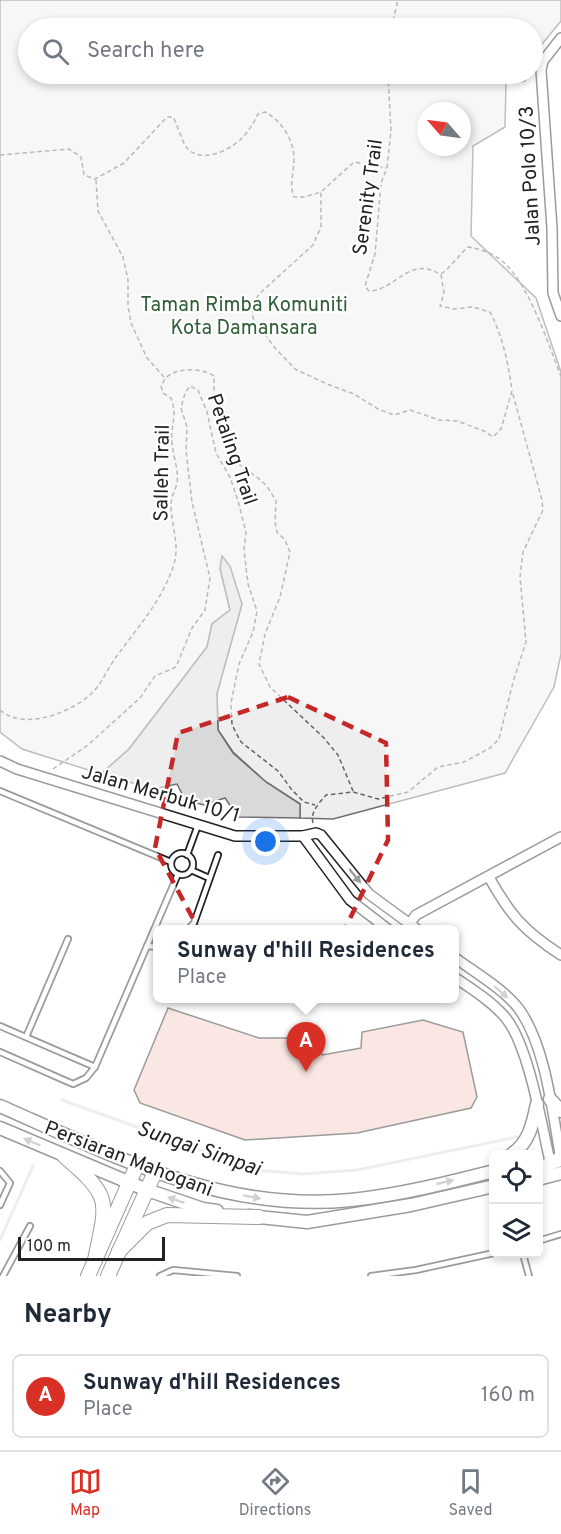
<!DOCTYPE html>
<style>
body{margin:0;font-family:Overpass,sans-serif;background:#f2f2f3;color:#1f2937}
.controls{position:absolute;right:18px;bottom:18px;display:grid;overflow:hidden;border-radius:9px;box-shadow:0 3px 9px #0003}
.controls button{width:54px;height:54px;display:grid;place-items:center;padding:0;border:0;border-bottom:2px solid #e0e1e3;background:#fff;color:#1f2937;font:30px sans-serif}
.compass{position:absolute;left:417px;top:102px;width:54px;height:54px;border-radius:50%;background:#fff;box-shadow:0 3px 9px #0003;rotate:298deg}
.scale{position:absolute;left:18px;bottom:15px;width:147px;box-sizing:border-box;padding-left:6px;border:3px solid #222;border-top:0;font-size:16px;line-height:21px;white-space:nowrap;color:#222;-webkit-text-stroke:4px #fff;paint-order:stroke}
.you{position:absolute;left:266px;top:842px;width:21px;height:21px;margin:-15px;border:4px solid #fff;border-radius:50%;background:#1a73e8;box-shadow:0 0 0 9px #1a73e833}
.badge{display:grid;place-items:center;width:39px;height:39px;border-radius:50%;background:#d93025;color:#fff;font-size:20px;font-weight:700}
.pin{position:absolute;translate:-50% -50px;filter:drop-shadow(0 2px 3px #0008)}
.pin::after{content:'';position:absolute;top:32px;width:21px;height:18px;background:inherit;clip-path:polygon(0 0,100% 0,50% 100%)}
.popup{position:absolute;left:153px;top:925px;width:306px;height:78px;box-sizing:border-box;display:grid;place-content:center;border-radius:9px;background:#fff;filter:drop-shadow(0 2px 4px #0005);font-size:20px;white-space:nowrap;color:#747a83}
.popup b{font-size:22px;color:#1f2937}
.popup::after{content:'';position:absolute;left:50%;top:100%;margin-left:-12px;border:12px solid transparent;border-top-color:#fff}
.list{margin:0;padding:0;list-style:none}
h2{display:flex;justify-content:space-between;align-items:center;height:78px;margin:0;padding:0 24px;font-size:26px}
h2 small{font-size:20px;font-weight:400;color:#747a83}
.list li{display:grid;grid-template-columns:39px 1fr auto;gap:18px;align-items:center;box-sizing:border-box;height:84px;margin:0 12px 12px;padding:0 12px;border:2px solid #e0e1e3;border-radius:9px}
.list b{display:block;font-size:22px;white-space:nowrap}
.list p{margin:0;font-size:20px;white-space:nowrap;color:#747a83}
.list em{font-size:20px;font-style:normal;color:#747a83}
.icon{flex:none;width:33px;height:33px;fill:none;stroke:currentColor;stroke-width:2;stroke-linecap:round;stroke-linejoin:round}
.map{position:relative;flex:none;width:561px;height:1276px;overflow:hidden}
.search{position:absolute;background:#fff;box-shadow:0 3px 9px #0003;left:18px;right:18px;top:18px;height:66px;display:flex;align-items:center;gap:15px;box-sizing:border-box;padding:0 21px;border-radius:33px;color:#747a83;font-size:22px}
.sheet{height:174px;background:#fff}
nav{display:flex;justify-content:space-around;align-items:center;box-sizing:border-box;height:84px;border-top:2px solid #e0e1e3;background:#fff;font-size:16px;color:#747a83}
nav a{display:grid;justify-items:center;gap:3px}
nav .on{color:#d93025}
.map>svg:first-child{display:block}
.green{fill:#eee;stroke:#6f6f6f;stroke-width:1.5;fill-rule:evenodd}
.water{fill:#d9d9d9;stroke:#6f6f6f;stroke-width:1.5}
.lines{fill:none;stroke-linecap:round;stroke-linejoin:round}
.stream{stroke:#d9d9d9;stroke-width:3}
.building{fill:#f3c9c0;stroke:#222;stroke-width:1.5}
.lane-casing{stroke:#222;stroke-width:8}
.street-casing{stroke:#222;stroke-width:12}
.secondary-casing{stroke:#222;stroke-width:15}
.primary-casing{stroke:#222;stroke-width:16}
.path{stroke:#646464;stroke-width:1.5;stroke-dasharray:4.5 3;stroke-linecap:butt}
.lane{stroke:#fff;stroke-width:4.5}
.street{stroke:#fff;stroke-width:9}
.secondary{stroke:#fff;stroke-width:12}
.primary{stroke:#fff;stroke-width:14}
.oneway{fill:#9c9c9c}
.marked{fill:none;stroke:#c62828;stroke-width:4.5;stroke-dasharray:12 8;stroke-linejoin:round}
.labels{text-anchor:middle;stroke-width:4.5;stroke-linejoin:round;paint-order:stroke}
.street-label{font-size:20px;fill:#222;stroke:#fff}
.park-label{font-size:20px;fill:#2f5e38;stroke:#fff}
.water-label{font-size:21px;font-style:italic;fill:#222;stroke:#fff}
</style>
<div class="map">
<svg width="561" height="1276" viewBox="0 0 561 1276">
<rect width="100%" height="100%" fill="#fff"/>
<path class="green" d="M0,0H561V21L533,55L532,28H28V74H527L525,81L506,83L505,127L473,146L471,236L536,298L561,372V654L554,687L505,773L333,819L300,818V804L266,782L233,752L218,730L217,693L242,604L220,568L230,610L212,624L207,647L129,749L101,774L22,749L0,732ZM426,111H462V147H426Z"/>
<polygon class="water" points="222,556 230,566 242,604 217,693 218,730 233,753 266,782 300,804 300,818 238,817 225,798 204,805 185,800 177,784 153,789 101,774 129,749 207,647 212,624 230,610 220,568"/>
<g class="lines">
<g class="stream">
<polyline points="62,1100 256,1170 303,1174 357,1170 517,1137"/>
<polyline points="0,1240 33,1166"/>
</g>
</g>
<polygon class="building" points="168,1008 259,1038 317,1038 322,1055 361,1048 362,1032 423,1020 463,1032 477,1097 471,1108 357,1133 245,1140 140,1103 134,1090"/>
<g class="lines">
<g class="lane-casing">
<g id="lane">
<polyline points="0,791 171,862"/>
<circle cx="182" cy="864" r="11"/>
<polyline points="187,855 198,825"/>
<polyline points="191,870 209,878"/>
<polyline points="187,930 194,923 218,855"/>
<polyline points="147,946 158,947"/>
<polyline points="0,1026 95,1067"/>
<polyline points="26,1037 68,939"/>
<polyline points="0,1052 73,1084 86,1078 95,1067 178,874"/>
<polyline points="0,1171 10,1183 0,1205"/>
<polyline points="538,1241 561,1234"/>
<polyline points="523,1254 529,1276"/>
<polyline points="3,1276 30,1226"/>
<polyline points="160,1276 173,1270 237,1276"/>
<polyline points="371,1276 416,1270 494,1253"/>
</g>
</g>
<g class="street-casing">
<g id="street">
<polyline points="561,38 543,61 541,70 552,228 553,293 561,316"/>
<polyline points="0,761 17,769 235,836 303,836 316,833 321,835 369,894 418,930"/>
<polyline points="303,836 350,900 389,930"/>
<path d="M489,877C510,915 524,931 561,955"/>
<polyline points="405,930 416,915 561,837"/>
<path d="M454,957C474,972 504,989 519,1009C545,1045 552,1109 560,1154L555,1161L549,1157C541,1121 528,1044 505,1017C491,1001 472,989 454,977"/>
</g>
</g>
<g class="secondary-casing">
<g id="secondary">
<polyline points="550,1099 561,1111"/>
<path d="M0,1106C114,1156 222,1213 351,1200C399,1195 447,1183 494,1171"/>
<polyline points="0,1128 147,1190 203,1209 217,1211"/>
<path d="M512,1154C529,1143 533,1123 537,1104"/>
<polyline points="538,1168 561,1160"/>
<polyline points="538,1179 561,1173"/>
<polyline points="249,1216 307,1222 411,1205 494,1186"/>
</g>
</g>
<g class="primary-casing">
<g id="primary">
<path d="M64,1156C113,1198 107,1200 95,1260"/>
<polyline points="119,1251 147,1223 167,1215 259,1217"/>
<polyline points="88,1276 137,1165"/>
<polyline points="108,1276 155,1172"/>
</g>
</g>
<g class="path">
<polyline points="391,28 398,0"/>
<path d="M388,74L391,131L387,168L381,183L375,254L365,286L369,291C395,291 410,254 441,275L444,293L440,306L454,309L473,307L490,312C503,337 508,363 512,390"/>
<path d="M0,155L69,149L81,157L84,175L95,179L124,163L167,117H173C177,124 183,144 187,148C200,163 226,152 239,141C247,134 253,124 258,114L265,112C281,120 294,140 294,159C294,172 289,185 294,197H304L321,192V227L313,245L259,294L252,306L253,318L275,348L295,369L327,384L354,394L378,409L394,415L410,410L439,420L457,421L484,431L493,437L501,429L512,391L542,500L543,510L523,552L520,577L526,642L513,682L499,739L490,748L464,762L438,767L408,792L378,799L353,792L326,795C319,803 310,812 313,823"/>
<polyline points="96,180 98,211 123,257 128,280 128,306 131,323 147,358 164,377"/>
<polyline points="322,191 354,162 386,168"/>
<path d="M441,274C451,267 458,256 468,247C480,249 493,253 502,261C529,283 548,344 561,376"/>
<path d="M0,710C24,731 70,713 91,694C101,685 107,670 114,660C136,629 163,600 174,564C180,544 171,525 171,505C171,497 175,491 177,483C179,470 173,456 172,443C170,426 178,416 171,398L163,393L161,386C162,385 165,378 166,378C176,367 203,368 214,376V401L227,444L240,465L258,478L267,486L276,501L275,522L277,532L285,540L290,552L280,597L265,634L259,664L270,687L323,737L338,755L353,791"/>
<polyline points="53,769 88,745 140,698 155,676 176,667 192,628 205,610 210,578 192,502 186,451 187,427 181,408 185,393 190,386 198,390 207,412 216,453 230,477 238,501 246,532 244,550 248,584 257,611 253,632 239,664 231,703 232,725 241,742 278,771 292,790 304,802 315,805"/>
</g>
<use href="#lane" class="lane"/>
<use href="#street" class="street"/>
<use href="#secondary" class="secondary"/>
<use href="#primary" class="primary"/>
</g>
<defs><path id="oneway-solid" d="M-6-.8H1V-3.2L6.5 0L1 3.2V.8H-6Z" transform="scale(1.5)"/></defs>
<g class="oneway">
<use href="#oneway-solid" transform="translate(355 876) rotate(51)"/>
<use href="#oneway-solid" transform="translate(501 992) rotate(41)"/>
<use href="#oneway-solid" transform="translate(32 1142) rotate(-157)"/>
<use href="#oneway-solid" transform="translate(445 1182) rotate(-13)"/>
<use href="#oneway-solid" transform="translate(252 1197) rotate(10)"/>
<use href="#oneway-solid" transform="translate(176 1200) rotate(-161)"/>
</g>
<path d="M0 0H561V1276H0ZM288,697L386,743L388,840L328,964L212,954L155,848L178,733Z" fill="#fff" fill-opacity=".55" fill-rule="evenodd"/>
<path class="marked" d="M288,697L386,743L388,840L328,964L212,954L155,848L178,733Z"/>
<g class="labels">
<g class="street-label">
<text transform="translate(529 176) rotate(-93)" y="7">Jalan Polo 10/3</text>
<text transform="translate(367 197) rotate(-82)" y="7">Serenity Trail</text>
<text transform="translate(233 449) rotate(71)" y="7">Petaling Trail</text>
<text transform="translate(161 473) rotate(-89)" y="7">Salleh Trail</text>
<text transform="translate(161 793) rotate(16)" y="7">Jalan Merbuk 10/1</text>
<text transform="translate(129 1158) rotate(21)" y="7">Persiaran Mahogani</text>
</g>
<g class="park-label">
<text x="244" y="311">Taman Rimba Komuniti<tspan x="244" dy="23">Kota Damansara</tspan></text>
</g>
<g class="water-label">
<text transform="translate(199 1148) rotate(19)" y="7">Sungai Simpai</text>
</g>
</g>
</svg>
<div class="controls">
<button><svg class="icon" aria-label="locate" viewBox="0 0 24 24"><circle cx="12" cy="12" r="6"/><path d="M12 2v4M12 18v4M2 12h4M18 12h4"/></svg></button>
<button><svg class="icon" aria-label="layers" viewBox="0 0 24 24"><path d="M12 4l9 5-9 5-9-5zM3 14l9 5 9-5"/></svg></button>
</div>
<svg class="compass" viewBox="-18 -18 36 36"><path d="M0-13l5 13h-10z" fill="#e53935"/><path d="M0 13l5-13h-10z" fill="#747a83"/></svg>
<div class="scale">100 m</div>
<div class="you"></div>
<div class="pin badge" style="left:306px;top:1072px">A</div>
<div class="popup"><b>Sunway d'hill Residences</b>Place</div>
<div class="search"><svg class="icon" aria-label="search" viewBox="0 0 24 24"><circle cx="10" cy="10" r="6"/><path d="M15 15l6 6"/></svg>Search here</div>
</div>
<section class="sheet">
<h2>Nearby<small></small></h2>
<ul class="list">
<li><span class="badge">A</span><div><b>Sunway d'hill Residences</b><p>Place</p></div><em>160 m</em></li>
</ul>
</section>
<nav>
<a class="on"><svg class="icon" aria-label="map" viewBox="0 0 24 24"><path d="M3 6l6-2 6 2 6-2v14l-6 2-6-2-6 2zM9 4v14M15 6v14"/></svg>Map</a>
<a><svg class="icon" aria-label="directions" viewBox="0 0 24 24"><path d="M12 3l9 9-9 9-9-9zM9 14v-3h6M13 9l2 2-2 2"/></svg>Directions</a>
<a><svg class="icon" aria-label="saved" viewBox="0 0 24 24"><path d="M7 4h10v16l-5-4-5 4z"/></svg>Saved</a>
</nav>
